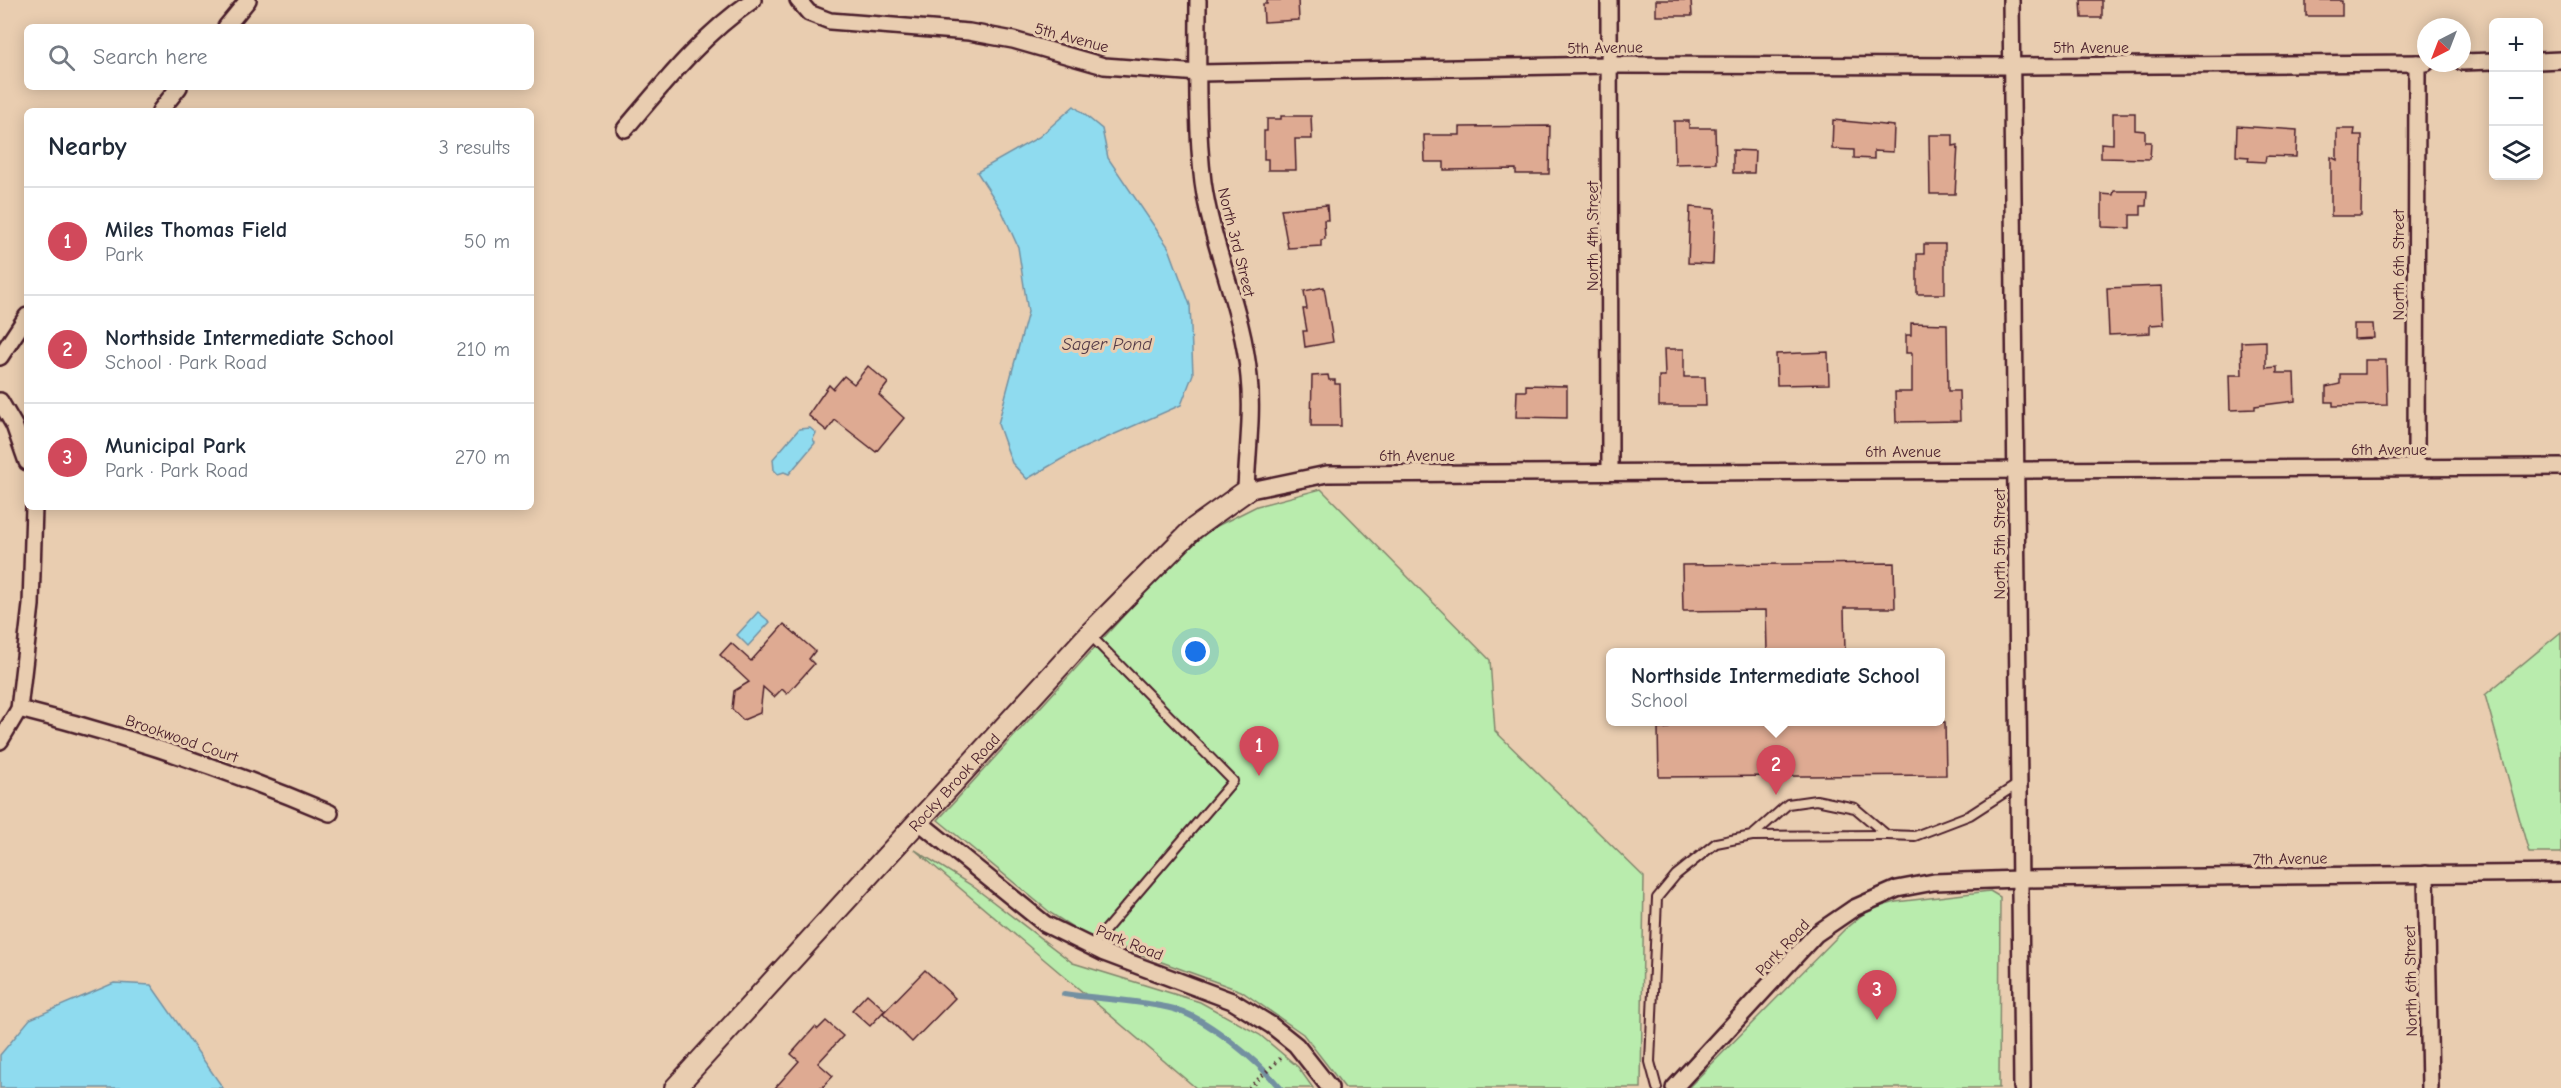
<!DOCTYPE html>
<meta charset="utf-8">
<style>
body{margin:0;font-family:"Comic Neue",sans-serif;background:#f2f2f3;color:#1f2937}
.controls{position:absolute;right:18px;top:18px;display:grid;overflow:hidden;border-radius:9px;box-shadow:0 3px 15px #0003}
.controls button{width:54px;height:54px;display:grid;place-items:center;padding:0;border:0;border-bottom:2px solid #e0e1e3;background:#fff;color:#1f2937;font:30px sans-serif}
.compass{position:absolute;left:2417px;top:18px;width:54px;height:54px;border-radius:50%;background:#fff;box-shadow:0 3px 15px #0003;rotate:222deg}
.you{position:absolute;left:1196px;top:652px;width:21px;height:21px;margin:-15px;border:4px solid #fff;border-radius:50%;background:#1a73e8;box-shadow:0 0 0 9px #1a73e833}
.badge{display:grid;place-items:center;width:39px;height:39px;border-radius:50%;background:#d1495b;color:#fff;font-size:20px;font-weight:700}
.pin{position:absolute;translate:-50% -50px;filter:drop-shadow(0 2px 3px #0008)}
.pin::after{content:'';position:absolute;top:32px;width:21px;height:18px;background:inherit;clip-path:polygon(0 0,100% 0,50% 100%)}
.popup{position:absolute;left:1606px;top:648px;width:339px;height:78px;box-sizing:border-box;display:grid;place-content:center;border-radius:9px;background:#fff;filter:drop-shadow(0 2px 4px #0005);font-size:20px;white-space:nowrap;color:#747a83}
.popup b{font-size:22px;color:#1f2937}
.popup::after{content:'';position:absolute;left:50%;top:100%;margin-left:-12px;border:12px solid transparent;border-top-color:#fff}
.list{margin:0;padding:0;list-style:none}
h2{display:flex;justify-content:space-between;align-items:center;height:78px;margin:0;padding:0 24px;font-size:26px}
h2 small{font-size:20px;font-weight:400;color:#747a83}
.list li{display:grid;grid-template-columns:39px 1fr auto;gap:18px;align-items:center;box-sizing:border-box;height:108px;padding:0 24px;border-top:2px solid #e0e1e3}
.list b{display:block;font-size:22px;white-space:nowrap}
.list p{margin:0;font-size:20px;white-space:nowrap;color:#747a83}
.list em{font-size:20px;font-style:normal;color:#747a83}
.icon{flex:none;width:33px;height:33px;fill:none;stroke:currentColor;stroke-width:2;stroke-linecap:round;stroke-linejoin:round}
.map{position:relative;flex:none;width:2561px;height:1088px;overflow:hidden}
.search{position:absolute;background:#fff;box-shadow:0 3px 15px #0003;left:24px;top:24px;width:510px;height:66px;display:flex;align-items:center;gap:15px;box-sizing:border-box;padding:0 21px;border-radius:9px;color:#747a83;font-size:22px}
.panel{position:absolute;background:#fff;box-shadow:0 3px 15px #0003;left:24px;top:108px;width:510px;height:402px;border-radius:9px}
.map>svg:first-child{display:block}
.green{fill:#b9ecad;stroke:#82866c;stroke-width:1.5}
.water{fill:#8fdbef;stroke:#7390a1;stroke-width:1.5}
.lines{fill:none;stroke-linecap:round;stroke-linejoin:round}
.stream{stroke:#7390a1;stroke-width:6}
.building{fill:#deaa92;stroke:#4a1f2b;stroke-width:1.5}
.service-casing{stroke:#4a1f2b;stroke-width:12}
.minor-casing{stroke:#4a1f2b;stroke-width:20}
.tertiary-casing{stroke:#4a1f2b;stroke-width:24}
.path{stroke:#4a1f2b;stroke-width:4;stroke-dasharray:1.5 4.5;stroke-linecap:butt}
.service{stroke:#e9cdb0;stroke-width:8}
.minor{stroke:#e9cdb0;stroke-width:15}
.tertiary{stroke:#e9cdb0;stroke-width:20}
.labels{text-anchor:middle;stroke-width:6;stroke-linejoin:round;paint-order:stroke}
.street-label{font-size:16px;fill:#4a1f2b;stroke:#e9cdb0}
.water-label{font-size:18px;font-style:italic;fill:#543b48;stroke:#e9cdb0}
</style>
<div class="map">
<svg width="2561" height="1088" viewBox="0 0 2561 1088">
<rect width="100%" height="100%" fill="#e9cdb0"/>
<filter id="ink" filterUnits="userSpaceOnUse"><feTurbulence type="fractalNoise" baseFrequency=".0167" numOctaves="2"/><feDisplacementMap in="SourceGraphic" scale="12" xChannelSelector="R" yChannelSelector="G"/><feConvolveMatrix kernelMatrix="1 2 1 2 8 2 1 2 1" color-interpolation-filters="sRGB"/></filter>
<g filter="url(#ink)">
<g class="green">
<polygon points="1321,489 1490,660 1495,731 1644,877 1641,1088 1345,1088 1303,1034 1241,991 1082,933 1052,914 938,820 1166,569 1211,529 1257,506"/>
<polygon points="2561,632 2561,853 2529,853 2485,695"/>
<polygon points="915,850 971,885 1073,963 1200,1002 1260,1035 1298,1067 1313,1088 1196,1088"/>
<polygon points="1990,891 2000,897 1999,1088 1688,1088 1845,929 1868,910 1896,902"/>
</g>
<g class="water">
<polygon points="1074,106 1102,129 1108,158 1169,248 1190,305 1193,374 1181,405 1072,453 1027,479 1012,463 998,424 1028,312 1018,247 1001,209 977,172 1039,137"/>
<polygon points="810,428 816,433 813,439 815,443 789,474 784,472 778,474 774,470 773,459 799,429"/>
<polygon points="758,612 770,622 748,646 737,635"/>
<polygon points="114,983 151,985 223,1088 0,1088 0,1055 30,1019"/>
</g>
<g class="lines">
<path class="stream" d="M1064,994C1099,999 1139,1000 1174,1009C1207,1018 1258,1061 1280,1088"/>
</g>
<g class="building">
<polygon points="1267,0 1298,0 1299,20 1264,22 1263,4 1267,4"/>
<polygon points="1656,0 1691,0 1692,16 1656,16"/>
<polygon points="2081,0 2102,0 2102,18 2082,18"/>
<rect x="2306" y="0" width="36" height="16"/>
<polygon points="2113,113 2135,113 2135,130 2145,131 2145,142 2151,142 2150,159 2101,158 2101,143 2113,144"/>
<polygon points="1281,116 1311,116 1312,139 1295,139 1296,170 1268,170 1268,159 1264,159 1264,131 1267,131 1267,119 1281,119"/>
<polygon points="1833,120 1894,126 1893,152 1874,151 1874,159 1854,158 1854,150 1832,149"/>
<polygon points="1674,121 1689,121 1689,128 1715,128 1716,163 1675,164"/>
<polygon points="1550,126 1549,174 1516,174 1516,169 1444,170 1444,162 1425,162 1424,135 1460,135 1460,127"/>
<polygon points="2237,126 2297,130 2296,157 2266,156 2265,162 2248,161 2249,157 2236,156"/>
<polygon points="2337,129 2355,129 2354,135 2362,135 2361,216 2331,216 2331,157 2337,160"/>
<polygon points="1929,135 1953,135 1953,146 1958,145 1955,194 1930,194"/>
<polygon points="1733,150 1755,151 1754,173 1733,173"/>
<polygon points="2114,191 2147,191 2146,206 2141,206 2141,215 2130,215 2130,228 2102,227 2102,194 2113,195"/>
<polygon points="1327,205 1328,220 1324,220 1325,239 1321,240 1321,246 1288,248 1281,209"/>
<polygon points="1690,207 1715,209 1713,264 1688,263"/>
<polygon points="1924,244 1945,244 1945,294 1917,294 1917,254 1924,254"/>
<polygon points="2162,286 2164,324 2150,325 2150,333 2109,335 2107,288"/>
<polygon points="1324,287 1333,342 1305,347 1303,331 1307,331 1303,309 1307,309 1304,291"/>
<polygon points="1911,323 1947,324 1948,391 1959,391 1960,421 1896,422 1895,392 1912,392 1912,353 1906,353 1906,335 1911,335"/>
<polygon points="2354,324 2373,324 2374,338 2354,339"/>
<polygon points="2266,341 2266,368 2277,367 2277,373 2294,373 2295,401 2255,406 2255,409 2230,410 2229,375 2242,375 2241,342"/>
<polygon points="1664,349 1684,349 1684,377 1705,377 1706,406 1659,406 1659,376 1665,376"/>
<polygon points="1828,352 1829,384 1777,385 1776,354"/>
<polygon points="2365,360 2386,360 2387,405 2333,406 2333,402 2326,402 2326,387 2340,384 2340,374 2365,374"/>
<polygon points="868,366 888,383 879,395 904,418 876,452 835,420 827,431 808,415 829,385 833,389 844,376 854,384"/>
<polygon points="1328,375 1329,380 1335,380 1335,384 1340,384 1341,426 1311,426 1312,376"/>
<polygon points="1526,385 1567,386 1567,418 1516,417 1517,391 1526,391"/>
<polygon points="1894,563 1895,608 1844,608 1845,652 1767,652 1766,610 1683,611 1682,565"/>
<polygon points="784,624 815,651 809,659 814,664 787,694 782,689 774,697 763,687 760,713 743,720 732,709 734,691 749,682 720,655 731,643 751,661"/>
<polygon points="1669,722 1945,722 1946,775 1659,777 1658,729 1669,728"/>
<polygon points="925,970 955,998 912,1042 883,1013"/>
<polygon points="867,994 885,1010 870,1026 852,1010"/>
<polygon points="826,1021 843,1036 818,1063 833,1076 822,1088 775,1088 799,1061 791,1054 815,1027 818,1029"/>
</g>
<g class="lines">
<g class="service-casing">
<g id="service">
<polyline points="1089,634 1233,781 1091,947"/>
<polyline points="1752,836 1887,835"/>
<polyline points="1657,1088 1650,1062 1657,898 1676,875 1716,843 1752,836 1788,804 1816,800 1855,808 1887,835 1915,836 1970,815 2018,784"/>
</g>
</g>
<g class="minor-casing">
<g id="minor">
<polyline points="798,0 809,13 830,21 969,32 1013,40 1104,66 1199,73 1610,65 2012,66 2426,63"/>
<path d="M1198,0C1198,57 1196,126 1203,182C1212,248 1243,310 1249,377C1253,415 1247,453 1246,491L1327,474L2561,467"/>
<polyline points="1609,0 1610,471"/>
<polyline points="2011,0 2022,1088"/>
<polyline points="226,27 248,0"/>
<polyline points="2538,61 2561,60"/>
<polyline points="2462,62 2494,61"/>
<polyline points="160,111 179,87"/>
<path d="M625,129C664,83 702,35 753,0"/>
<polyline points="0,357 27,316"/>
<polyline points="0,401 14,425 27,462"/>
<polyline points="2416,467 2417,63"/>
<path d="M19,709C125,735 229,770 330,813"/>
<polyline points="0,741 19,709 31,605 34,507"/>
<polyline points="918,821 1045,924 1104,953 1232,1001 1271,1025 1296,1045 1330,1088"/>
<polyline points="2426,874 2430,1088"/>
<polyline points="1674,1088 1816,934 1854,908 1897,889 1934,882 2019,879 2561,873"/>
</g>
</g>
<g class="tertiary-casing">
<g id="tertiary">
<path id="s1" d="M675,1088L1089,634L1193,529L1246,491"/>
</g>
</g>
<polyline class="path" points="1249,1088 1284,1055"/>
<use href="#service" class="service"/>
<use href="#minor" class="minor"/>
<use href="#tertiary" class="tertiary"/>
</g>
</g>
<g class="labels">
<g class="street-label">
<text transform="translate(1072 37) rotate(15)" y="6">5th Avenue</text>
<text transform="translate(1605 47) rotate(-1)" y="6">5th Avenue</text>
<text x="2091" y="53">5th Avenue</text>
<text transform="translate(1592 236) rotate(-90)" y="6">North 4th Street</text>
<text transform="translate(1237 242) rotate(76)" y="6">North 3rd Street</text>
<text transform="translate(2398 265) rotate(-90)" y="6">North 6th Street</text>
<text x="2389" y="455">6th Avenue</text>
<text x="1903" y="457">6th Avenue</text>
<text x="1417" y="461">6th Avenue</text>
<text transform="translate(1999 544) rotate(-90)" y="6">North 5th Street</text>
<text transform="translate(182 738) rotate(19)" y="6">Brookwood Court</text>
<text dy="6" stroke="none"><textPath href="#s1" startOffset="414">Rocky Brook Road</textPath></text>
<text transform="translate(2290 858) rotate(-1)" y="6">7th Avenue</text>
<text transform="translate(1130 942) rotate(22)" y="6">Park Road</text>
<text transform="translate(1782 947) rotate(-47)" y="6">Park Road</text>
<text transform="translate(2410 981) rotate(-91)" y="6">North 6th Street</text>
</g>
<g class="water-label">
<text x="1107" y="350">Sager Pond</text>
</g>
</g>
</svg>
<div class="controls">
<button>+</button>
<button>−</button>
<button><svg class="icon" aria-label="layers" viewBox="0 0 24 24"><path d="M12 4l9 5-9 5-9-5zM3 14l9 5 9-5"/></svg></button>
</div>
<svg class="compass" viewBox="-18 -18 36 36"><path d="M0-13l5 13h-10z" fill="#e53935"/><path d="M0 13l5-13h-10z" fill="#747a83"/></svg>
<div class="you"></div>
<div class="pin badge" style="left:1259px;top:776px">1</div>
<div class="pin badge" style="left:1776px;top:795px">2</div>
<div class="popup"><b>Northside Intermediate School</b>School</div>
<div class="pin badge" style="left:1877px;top:1020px">3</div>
<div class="search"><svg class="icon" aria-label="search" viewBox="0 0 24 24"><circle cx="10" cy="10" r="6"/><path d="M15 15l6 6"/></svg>Search here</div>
<section class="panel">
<h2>Nearby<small>3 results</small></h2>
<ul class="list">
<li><span class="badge">1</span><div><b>Miles Thomas Field</b><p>Park</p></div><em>50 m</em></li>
<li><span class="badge">2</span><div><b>Northside Intermediate School</b><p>School · Park Road</p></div><em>210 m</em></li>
<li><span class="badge">3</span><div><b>Municipal Park</b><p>Park · Park Road</p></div><em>270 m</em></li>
</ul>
</section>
</div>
